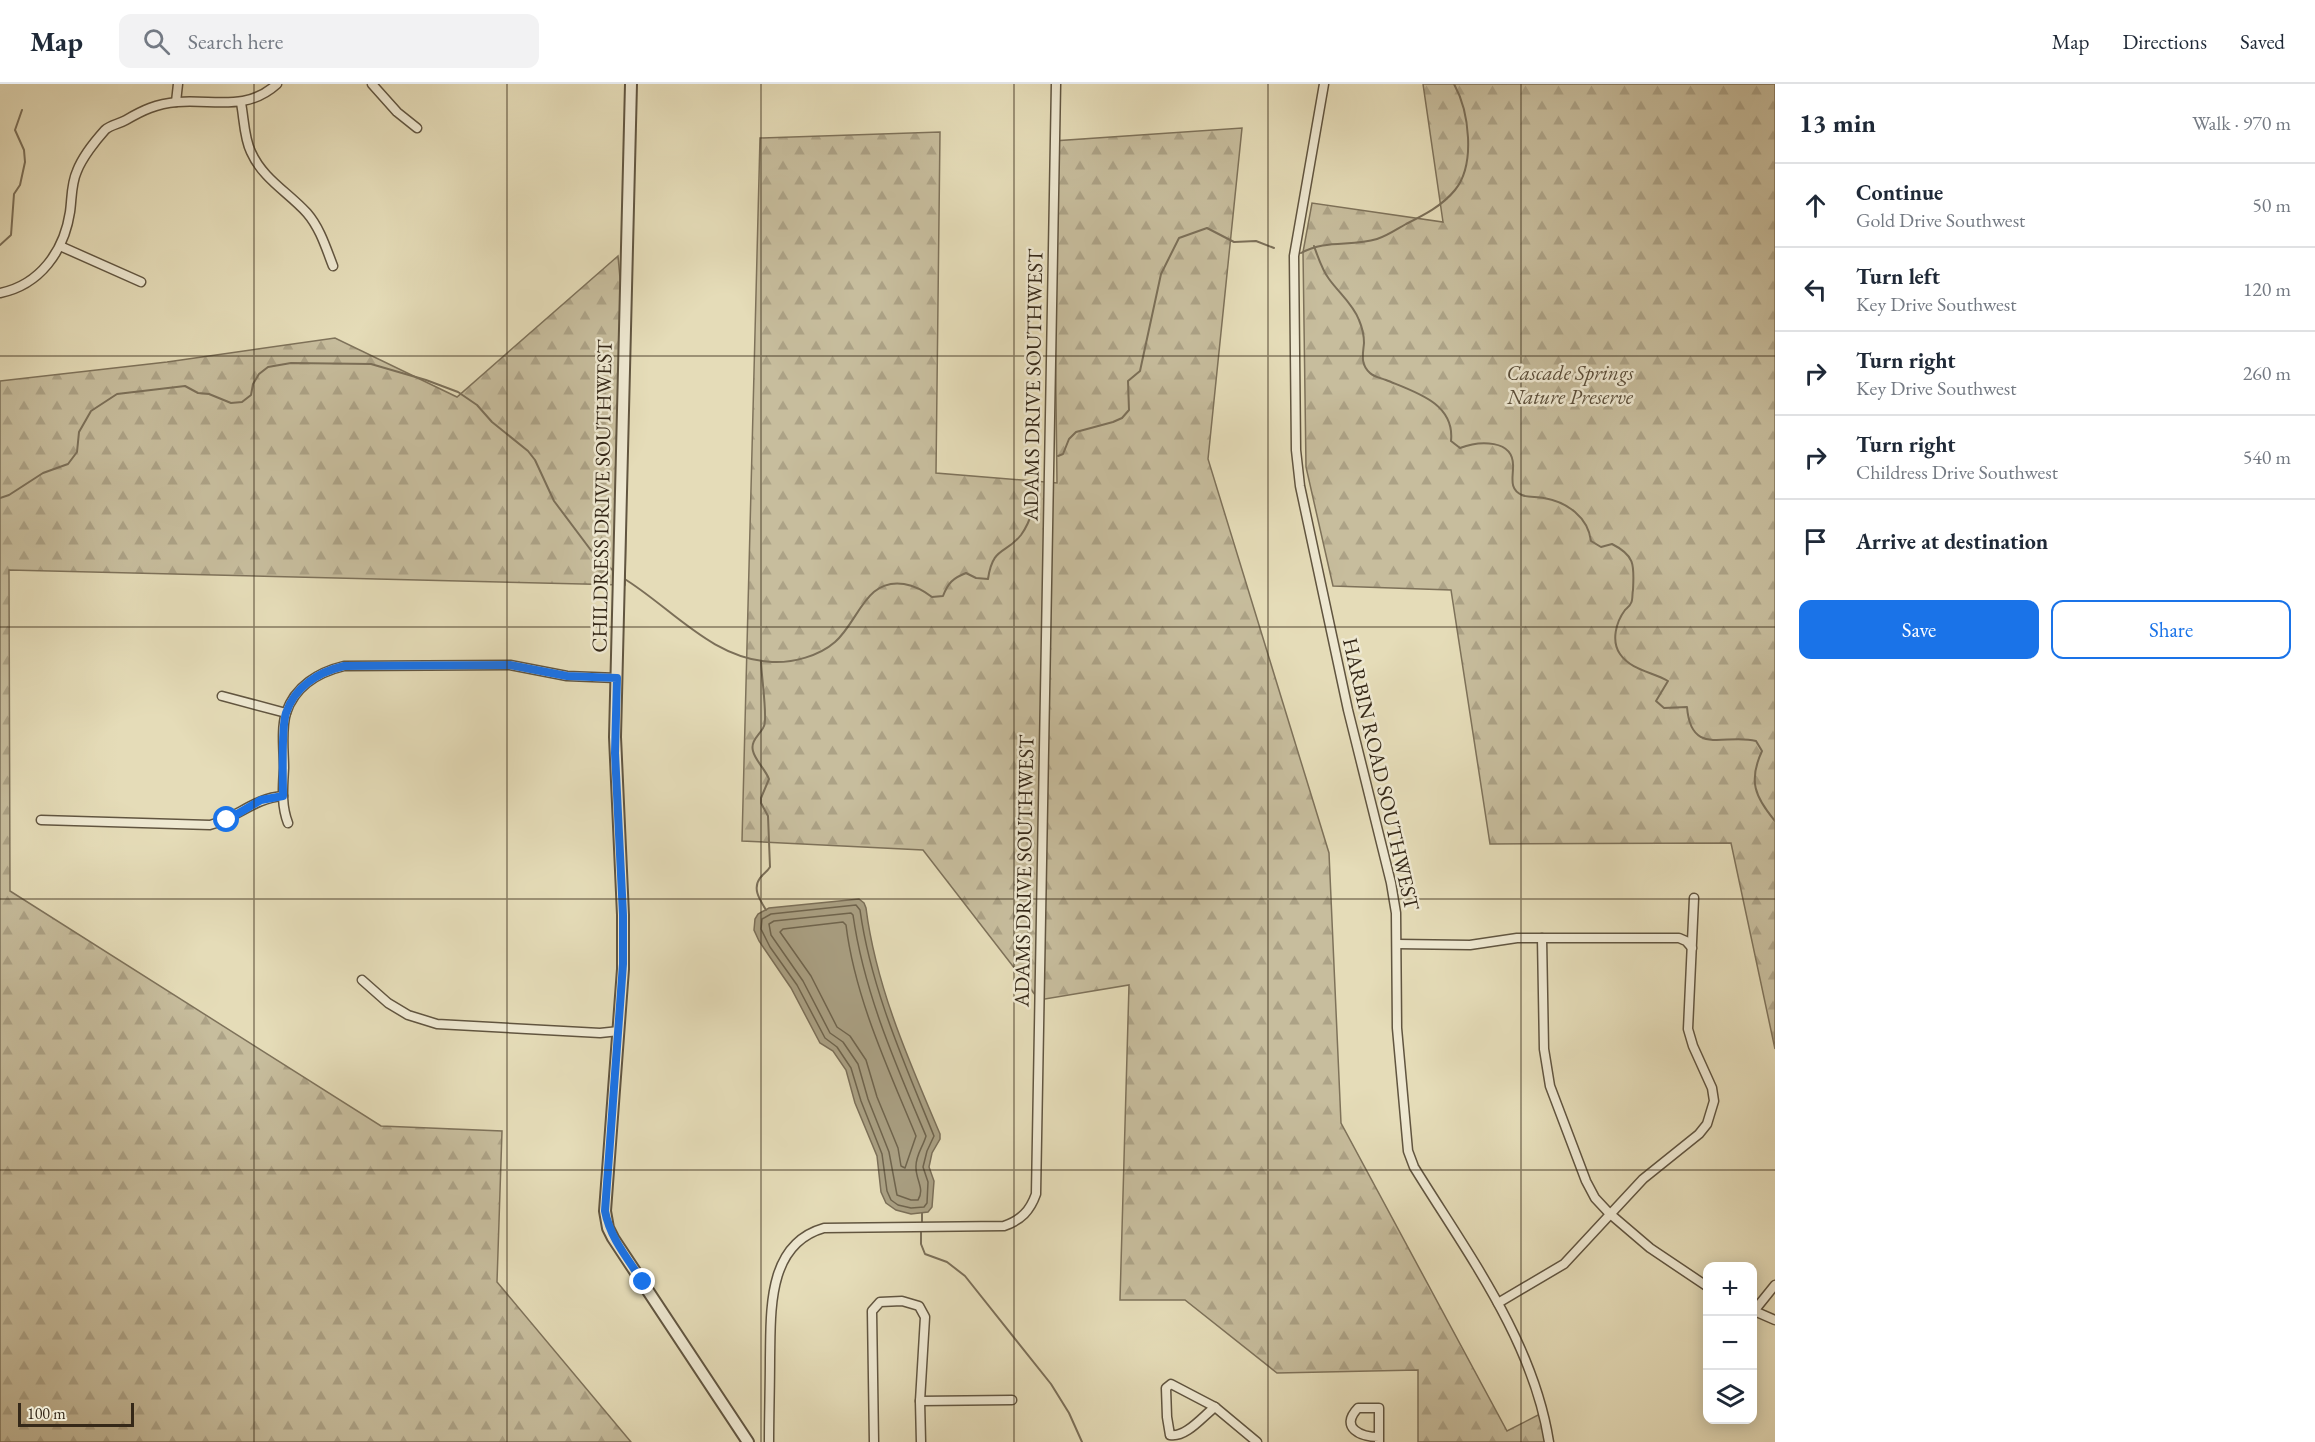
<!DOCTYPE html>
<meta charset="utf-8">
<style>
body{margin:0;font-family:"EB Garamond",serif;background:#f2f2f3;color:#1f2937}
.controls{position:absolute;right:18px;bottom:18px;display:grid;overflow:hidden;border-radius:12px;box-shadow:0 3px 15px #0003}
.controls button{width:54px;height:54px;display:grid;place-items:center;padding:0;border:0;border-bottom:2px solid #e0e1e3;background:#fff;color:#1f2937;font:30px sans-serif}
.scale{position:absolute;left:18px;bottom:15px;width:116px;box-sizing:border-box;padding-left:6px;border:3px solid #352818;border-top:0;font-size:16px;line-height:21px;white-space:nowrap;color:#352818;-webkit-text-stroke:4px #eee8d1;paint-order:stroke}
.stop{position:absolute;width:18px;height:18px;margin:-14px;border:4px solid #1a73e8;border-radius:50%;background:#fff}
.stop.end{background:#1a73e8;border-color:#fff;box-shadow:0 2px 6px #0008}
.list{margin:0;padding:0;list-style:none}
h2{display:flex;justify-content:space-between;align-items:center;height:78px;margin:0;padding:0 24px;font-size:26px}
h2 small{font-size:20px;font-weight:400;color:#747a83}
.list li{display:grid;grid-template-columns:39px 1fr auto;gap:18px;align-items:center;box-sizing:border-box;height:84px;padding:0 24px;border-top:2px solid #e0e1e3}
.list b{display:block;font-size:22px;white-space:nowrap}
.list p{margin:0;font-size:20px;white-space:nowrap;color:#747a83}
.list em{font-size:20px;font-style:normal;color:#747a83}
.actions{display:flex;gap:12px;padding:18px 24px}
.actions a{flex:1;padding:14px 0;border:2px solid #1a73e8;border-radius:12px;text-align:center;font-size:21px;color:#1a73e8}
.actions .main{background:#1a73e8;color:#fff}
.icon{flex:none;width:33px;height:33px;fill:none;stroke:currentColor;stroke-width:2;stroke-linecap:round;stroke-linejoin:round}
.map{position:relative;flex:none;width:1775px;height:1358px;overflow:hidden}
header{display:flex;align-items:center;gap:36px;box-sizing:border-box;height:84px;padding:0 30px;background:#fff;border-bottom:2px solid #e0e1e3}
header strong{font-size:28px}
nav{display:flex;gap:33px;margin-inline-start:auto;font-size:21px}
.search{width:420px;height:54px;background:#f2f2f3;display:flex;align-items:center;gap:15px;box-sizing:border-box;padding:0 21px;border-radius:12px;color:#747a83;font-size:22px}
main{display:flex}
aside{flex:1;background:#fff}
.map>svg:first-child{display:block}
.forest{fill:url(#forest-firs);stroke:#7e725a;stroke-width:1.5}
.water{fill:#a99f82;stroke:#7b6f58;stroke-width:1.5}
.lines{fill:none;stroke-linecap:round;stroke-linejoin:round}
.shore{stroke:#6f644d;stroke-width:1.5}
.stream{stroke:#7b6f58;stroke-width:2}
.minor-casing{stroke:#615540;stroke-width:11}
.tertiary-casing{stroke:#615540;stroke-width:14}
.minor{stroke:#eee8d1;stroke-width:8}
.tertiary{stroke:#eee8d1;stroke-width:10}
.route{stroke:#1a73e8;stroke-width:8}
.grid{fill:none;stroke:#352818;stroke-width:1.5;stroke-opacity:0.55}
.labels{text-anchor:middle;stroke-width:5;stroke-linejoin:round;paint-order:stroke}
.park-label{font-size:21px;font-style:italic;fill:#5a4d39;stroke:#eee8d1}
.street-label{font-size:21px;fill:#352818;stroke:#eee8d1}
</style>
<header>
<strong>Map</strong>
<div class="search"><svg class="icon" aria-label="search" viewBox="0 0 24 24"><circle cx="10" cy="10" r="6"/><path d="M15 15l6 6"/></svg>Search here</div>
<nav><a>Map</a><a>Directions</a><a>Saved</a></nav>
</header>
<main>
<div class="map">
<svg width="1775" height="1358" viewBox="0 0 1775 1358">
<defs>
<pattern id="forest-firs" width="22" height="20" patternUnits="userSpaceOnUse" patternTransform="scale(1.5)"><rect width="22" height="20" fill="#c7bd9d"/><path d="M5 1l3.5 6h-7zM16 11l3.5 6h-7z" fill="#aca286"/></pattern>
</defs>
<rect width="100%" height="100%" fill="#e5dcb8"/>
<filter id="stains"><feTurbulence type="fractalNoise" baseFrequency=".00333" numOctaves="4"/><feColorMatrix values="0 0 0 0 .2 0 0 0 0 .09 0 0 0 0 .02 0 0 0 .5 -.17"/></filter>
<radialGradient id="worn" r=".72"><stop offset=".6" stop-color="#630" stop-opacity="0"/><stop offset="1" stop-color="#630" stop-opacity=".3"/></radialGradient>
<g class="forest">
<polygon points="1423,0 1775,0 1775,965 1731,759 1490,760 1451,506 1333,502 1306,383 1303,168 1312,119 1443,138"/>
<polygon points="1242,44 1208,375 1329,769 1341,1039 1507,1347 1544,1328 1549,1358 1418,1358 1418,1286 1277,1289 1185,1216 1120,1216 1129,901 1039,916 923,766 742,757 760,54 940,48 936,389 1057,399 1053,57"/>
<polygon points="618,172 628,283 625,501 9,486 10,807 381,1042 502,1047 497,1198 631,1358 0,1358 0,297 167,278 335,254 457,313"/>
</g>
<path class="water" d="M859,815L864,819L866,824C876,903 909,977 940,1050V1055L932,1069L929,1083L934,1097L932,1123L928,1128L911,1130L896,1126L886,1119L881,1108L877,1072L855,1019L846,986L833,967L820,959L791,904L759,857L754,846L755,835L758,830L769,824Z"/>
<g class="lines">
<g class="shore">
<path d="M856,821L860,826C871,905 904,978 934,1052L927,1067L923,1083L928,1098L927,1119L924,1123L911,1124L898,1121L891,1116L887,1107L882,1070L861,1017L851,984L837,963L825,954L797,901L770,863L761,845L762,835L771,830Z"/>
<path d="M851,829L853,831C864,909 896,981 926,1052C923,1063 915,1072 916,1084C916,1096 925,1105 918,1116H911L897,1111L889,1068L868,1015L858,980L843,958L830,949L803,897L771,851L769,840L774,837Z"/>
<path d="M843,838L846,841C855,914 888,984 916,1052L905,1084L901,1082L898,1064L877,1013L866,976L850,952L837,943L811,892L780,848L783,845Z"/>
</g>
<g class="stream">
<polyline points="0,161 11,151 14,110 20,101 25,78 24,66 15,46 22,26"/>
<path d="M1314,162C1318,173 1322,186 1329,195C1339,209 1353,220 1359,236C1362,243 1364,252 1364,259C1363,270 1360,280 1370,289C1374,293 1381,294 1386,296C1415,308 1455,319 1451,357L1460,364C1478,357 1515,354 1513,384C1513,394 1509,405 1522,411C1528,414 1538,412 1544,414C1567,418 1588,433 1591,457L1601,463L1612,460C1636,472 1634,482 1633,506C1632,510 1633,516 1631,519C1630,522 1627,524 1625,526C1616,538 1611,557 1620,570C1631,586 1652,588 1668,597L1656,617L1664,624L1687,623C1691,673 1725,649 1756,657L1762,667C1748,697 1755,713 1775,737"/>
<path d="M1301,169C1326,155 1351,163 1377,155C1387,152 1397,145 1406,140C1424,131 1442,122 1455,106C1476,80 1469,27 1454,0"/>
<polyline points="1058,372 1063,370 1069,355 1076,348 1113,338 1122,334 1129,326 1128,297 1140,287 1161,190 1179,154 1207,144 1234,158 1256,157 1274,164"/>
<polyline points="0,414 9,411 43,389 68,380 77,368 79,348 91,327 117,310 185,302 198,309 209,310 231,319 242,318 251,311 253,300 259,290 268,283 291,279 371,280 426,296 458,308 477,321 492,338 528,367 535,376 554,417 593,469 616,489"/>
<path d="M623,494C671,523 711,575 772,578C793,579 819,572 835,558C859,537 865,494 904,500C915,502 923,506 932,513L943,512C948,499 953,494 966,489L976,494L988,495C993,462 1005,471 1021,451C1032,436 1036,415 1039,397"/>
<path d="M761,577C761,590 768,634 764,642C761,650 750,656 753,667C755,676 765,685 769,695L761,714V719L768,732L770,783C767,788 763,790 760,794C752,805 760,816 766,826"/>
<polyline points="922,1129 922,1139"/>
<polyline points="921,1145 921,1160 925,1170 947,1178 965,1192 1051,1300 1069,1329 1082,1358"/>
</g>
<g class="minor-casing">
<g id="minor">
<polyline points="372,0 397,28 417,44"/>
<path d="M1324,0L1294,172L1296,366L1300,402L1348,626L1391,799L1396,829L1397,944L1408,1067L1414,1083C1467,1169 1533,1256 1549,1358"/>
<polyline points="176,18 178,0"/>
<path d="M241,19C244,34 244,54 251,68C263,95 288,108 307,129C320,144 326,164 333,182"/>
<polyline points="60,162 141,198"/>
<path d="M0,209C40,201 64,167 70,128C72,114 71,100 77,87C82,74 96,56 105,46C110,41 119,40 126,36C143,26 156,20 177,18C214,15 246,28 277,0"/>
<polyline points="222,612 286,629"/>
<path d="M41,736L210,741C237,734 254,714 283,712"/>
<path d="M288,739C281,721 283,703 284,684C284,668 281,645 286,629C295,602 319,588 344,582L510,581L567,592L617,594"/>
<polyline points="1542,854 1544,965 1550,1002 1586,1097 1595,1114 1609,1129 1650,1164 1708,1203"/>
<polyline points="1397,860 1470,861 1517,854 1679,854 1686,857 1692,864"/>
<polyline points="362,896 388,919 408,931 437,940 600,949 619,947"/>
<polyline points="1498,1219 1564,1180 1643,1095 1699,1050 1707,1040 1714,1017 1712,1004 1693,962 1688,945 1694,814"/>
<polyline points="1752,1226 1775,1236"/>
<polyline points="1754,1227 1775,1201"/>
<path d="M1171,1300L1215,1323C1203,1332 1186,1354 1170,1351L1167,1333L1166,1304Z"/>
<polyline points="920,1317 1012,1316"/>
<polyline points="1215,1323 1257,1358"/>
<path d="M1379,1353C1361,1353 1339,1344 1358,1324H1379C1379,1335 1379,1347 1379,1358"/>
<path d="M769,1358C769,1330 770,1302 770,1274C771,1227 767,1160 824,1144L1004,1142C1021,1136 1030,1127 1036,1110L1056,0"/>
<polyline points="874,1358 872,1227 880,1218 902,1217 919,1222 925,1233 920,1317 921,1358"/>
</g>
</g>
<g class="tertiary-casing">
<polyline id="tertiary" points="631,0 615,653 623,831 623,885 605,1127 608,1144 613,1154 748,1358"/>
</g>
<use href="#minor" class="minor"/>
<use href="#tertiary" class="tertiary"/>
</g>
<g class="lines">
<path class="route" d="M227,736L261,716L283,712C283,693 281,645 286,629C295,602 319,588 344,582L510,581L567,592L617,594L615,669L623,831V880L605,1127C610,1154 628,1175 643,1198"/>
</g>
<path class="grid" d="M254,0V1358M507,0V1358M761,0V1358M1014,0V1358M1268,0V1358M1521,0V1358M0,272H1775M0,543H1775M0,815H1775M0,1086H1775"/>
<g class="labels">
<g class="park-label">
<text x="1570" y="296">Cascade Springs<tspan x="1570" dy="24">Nature Preserve</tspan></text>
</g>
<g class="street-label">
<text transform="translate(1033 301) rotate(-89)" y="7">ADAMS DRIVE SOUTHWEST</text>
<text transform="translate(602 412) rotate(-89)" y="7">CHILDRESS DRIVE SOUTHWEST</text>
<text transform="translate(1381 690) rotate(77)" y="7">HARBIN ROAD SOUTHWEST</text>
<text transform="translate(1024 787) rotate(-89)" y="7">ADAMS DRIVE SOUTHWEST</text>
</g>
</g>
<rect width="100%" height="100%" filter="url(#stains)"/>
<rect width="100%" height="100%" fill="url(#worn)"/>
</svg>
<div class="controls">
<button>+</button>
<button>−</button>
<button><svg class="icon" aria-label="layers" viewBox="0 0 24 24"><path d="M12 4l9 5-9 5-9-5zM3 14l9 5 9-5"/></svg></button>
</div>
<div class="scale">100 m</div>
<div class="stop" style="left:227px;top:736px"></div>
<div class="stop end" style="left:643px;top:1198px"></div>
</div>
<aside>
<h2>13 min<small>Walk · 970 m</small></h2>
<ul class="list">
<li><svg class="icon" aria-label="ahead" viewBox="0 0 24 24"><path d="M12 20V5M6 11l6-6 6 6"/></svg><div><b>Continue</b><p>Gold Drive Southwest</p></div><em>50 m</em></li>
<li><svg class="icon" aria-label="left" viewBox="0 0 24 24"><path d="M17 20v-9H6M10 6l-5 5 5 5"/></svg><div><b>Turn left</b><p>Key Drive Southwest</p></div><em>120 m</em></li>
<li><svg class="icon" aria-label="right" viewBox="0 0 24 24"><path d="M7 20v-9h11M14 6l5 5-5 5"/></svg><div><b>Turn right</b><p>Key Drive Southwest</p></div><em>260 m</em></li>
<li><svg class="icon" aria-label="right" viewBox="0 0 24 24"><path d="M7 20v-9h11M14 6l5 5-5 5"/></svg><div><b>Turn right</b><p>Childress Drive Southwest</p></div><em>540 m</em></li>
<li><svg class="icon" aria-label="arrive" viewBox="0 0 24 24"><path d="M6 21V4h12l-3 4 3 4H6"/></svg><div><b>Arrive at destination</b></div></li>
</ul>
<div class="actions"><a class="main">Save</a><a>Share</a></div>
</aside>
</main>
